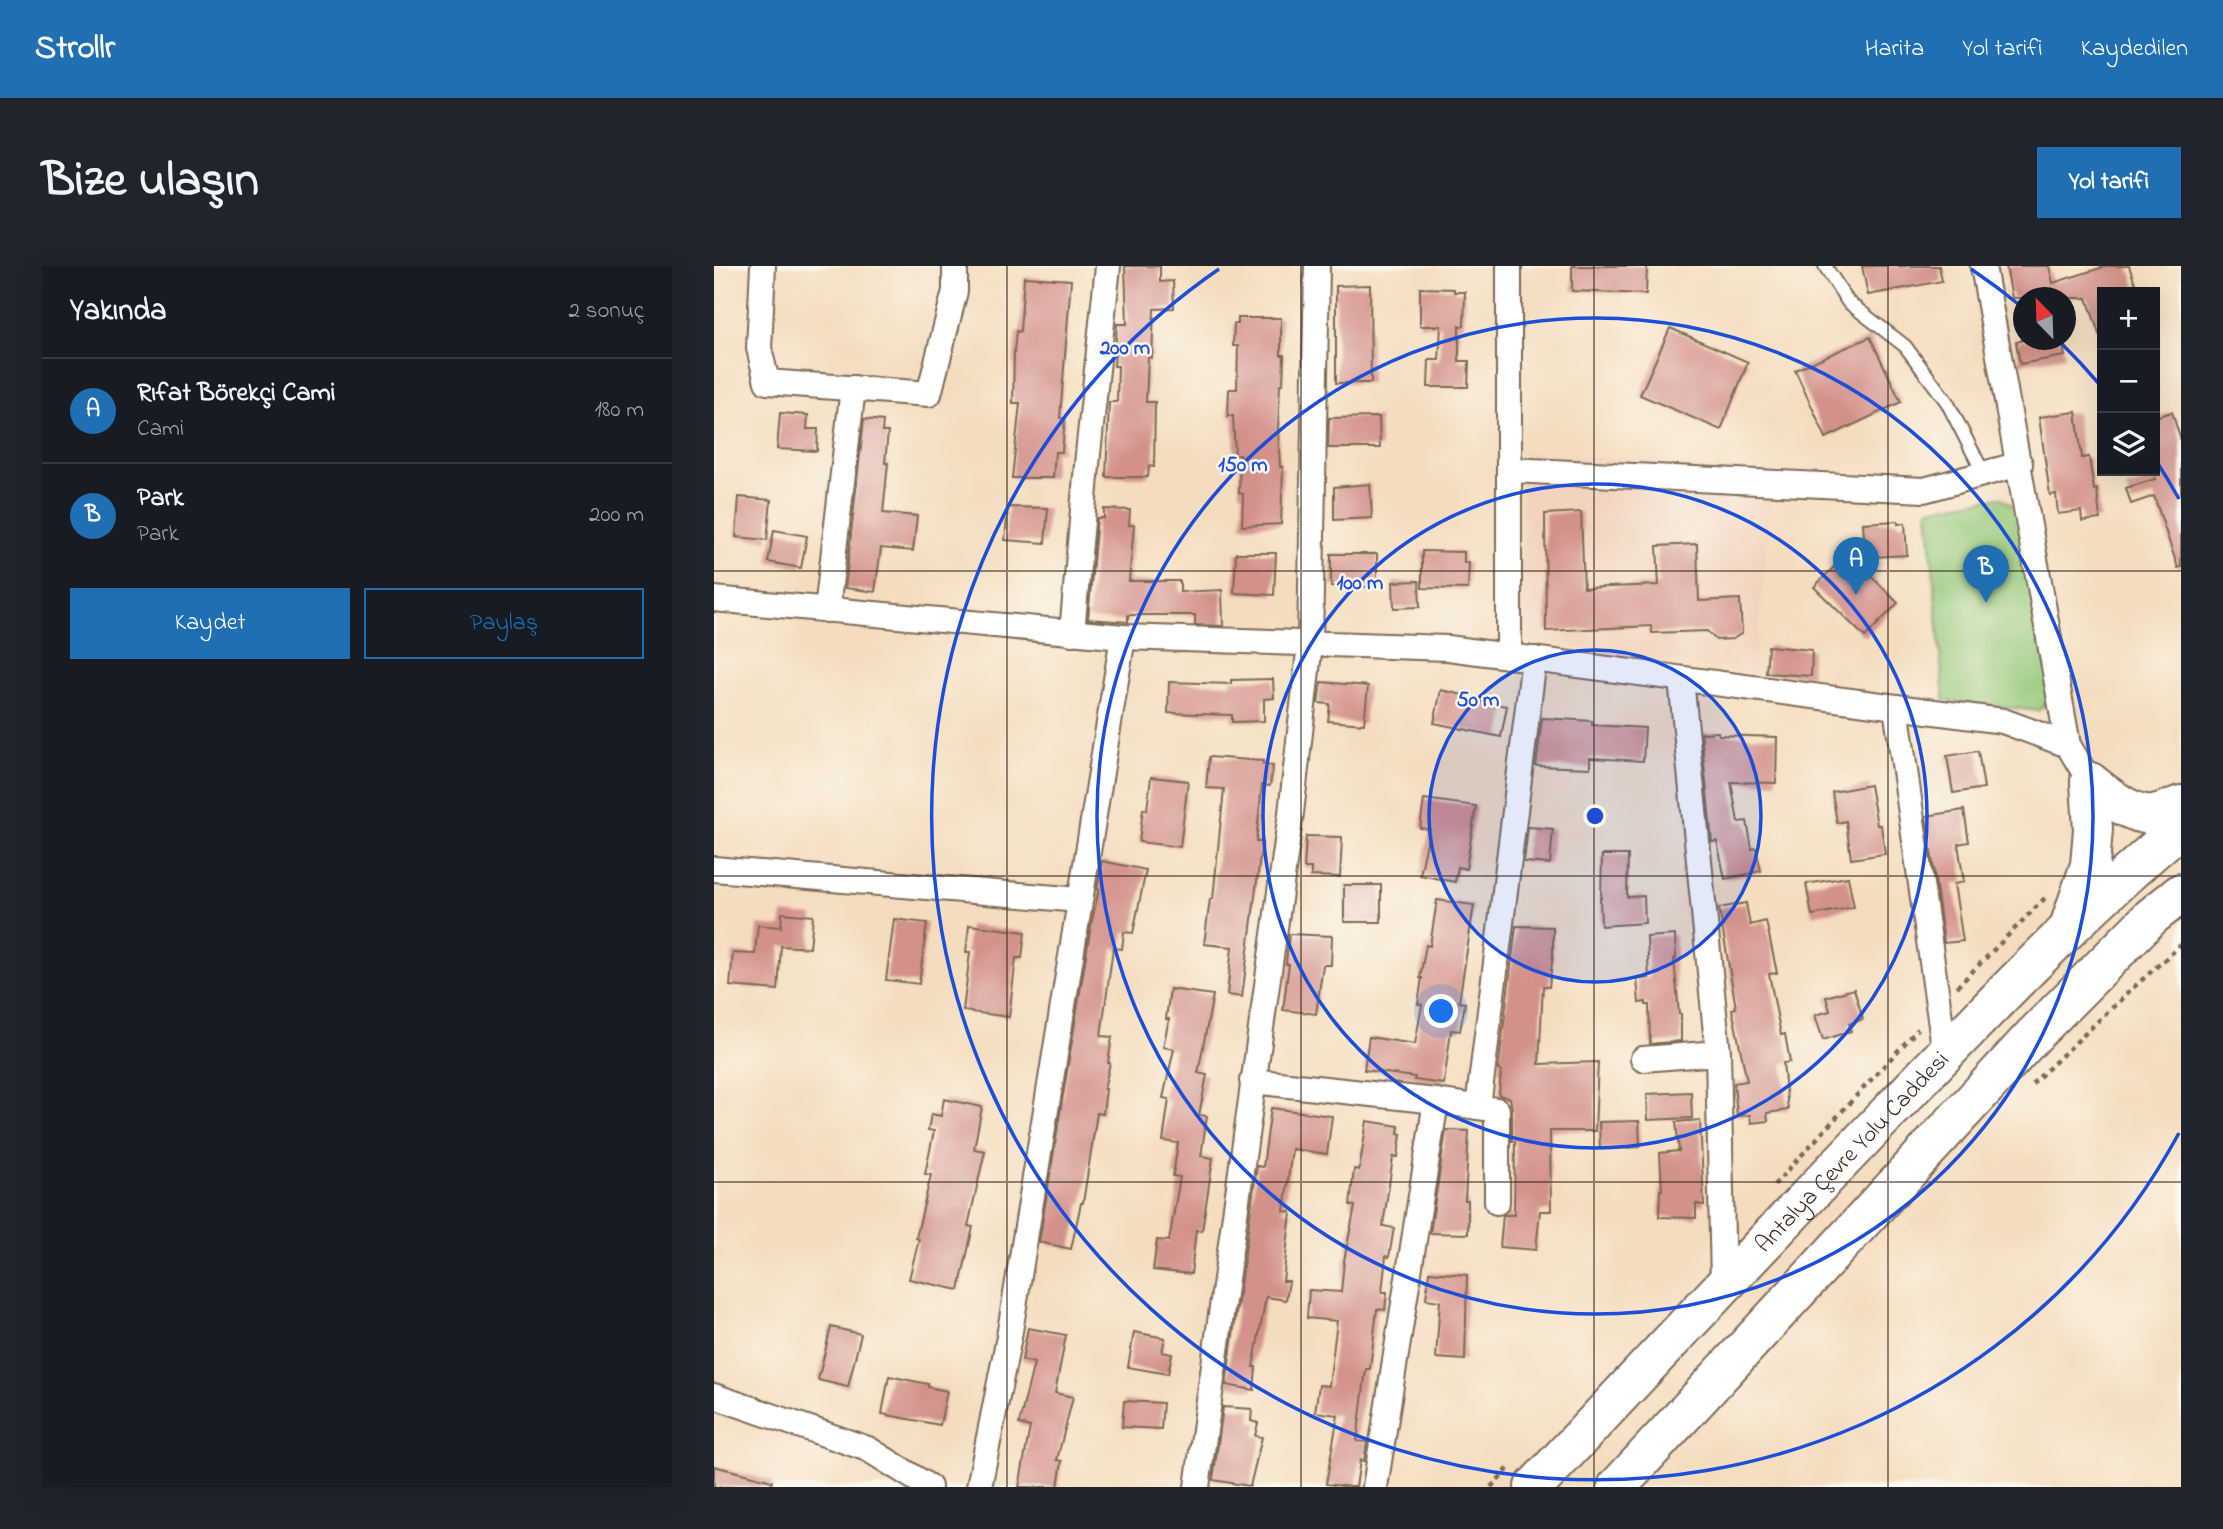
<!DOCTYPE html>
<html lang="tr">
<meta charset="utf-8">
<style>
body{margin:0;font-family:"Indie Flower",sans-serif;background:#20242c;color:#f1f3f6}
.controls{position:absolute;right:21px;top:21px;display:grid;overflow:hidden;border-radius:0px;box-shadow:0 7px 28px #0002}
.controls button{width:63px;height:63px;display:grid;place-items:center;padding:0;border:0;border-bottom:2px solid #363941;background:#171b24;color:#f1f3f6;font:35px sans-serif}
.compass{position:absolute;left:1299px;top:21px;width:63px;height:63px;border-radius:50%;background:#171b24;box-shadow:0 7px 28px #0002;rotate:337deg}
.you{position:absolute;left:728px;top:746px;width:24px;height:24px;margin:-18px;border:5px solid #fff;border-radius:50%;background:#1a73e8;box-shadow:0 0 0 10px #1a73e833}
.badge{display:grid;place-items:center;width:46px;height:46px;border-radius:50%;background:#1f6fb2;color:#fff;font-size:23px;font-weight:700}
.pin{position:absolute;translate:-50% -58px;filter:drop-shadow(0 2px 4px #0008)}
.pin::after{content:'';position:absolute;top:37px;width:24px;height:21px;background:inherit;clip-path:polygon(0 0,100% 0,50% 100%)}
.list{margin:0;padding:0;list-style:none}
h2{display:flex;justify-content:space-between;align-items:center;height:91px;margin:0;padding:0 28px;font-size:30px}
h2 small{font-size:23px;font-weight:400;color:#9ea1a6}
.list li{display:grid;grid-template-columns:46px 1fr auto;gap:21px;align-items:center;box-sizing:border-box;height:105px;padding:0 28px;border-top:2px solid #363941}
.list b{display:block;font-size:26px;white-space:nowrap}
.list p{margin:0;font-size:23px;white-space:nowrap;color:#9ea1a6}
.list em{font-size:23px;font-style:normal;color:#9ea1a6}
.actions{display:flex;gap:14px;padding:21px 28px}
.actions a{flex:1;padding:16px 0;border:2px solid #1f6fb2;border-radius:0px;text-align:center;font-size:24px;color:#1f6fb2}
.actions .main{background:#1f6fb2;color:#fff}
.icon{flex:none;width:38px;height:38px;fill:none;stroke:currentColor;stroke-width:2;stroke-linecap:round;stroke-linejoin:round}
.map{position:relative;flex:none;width:1467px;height:1221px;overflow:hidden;border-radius:0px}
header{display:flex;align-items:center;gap:42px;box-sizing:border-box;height:98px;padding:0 35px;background:#1f6fb2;color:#fff}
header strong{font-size:33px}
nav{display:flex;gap:38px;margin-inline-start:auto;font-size:24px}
.intro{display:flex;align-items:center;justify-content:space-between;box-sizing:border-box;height:168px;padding:0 42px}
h1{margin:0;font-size:49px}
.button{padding:18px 32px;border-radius:0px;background:#1f6fb2;color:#fff;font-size:24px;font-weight:700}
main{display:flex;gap:42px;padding:0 42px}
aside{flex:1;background:#171b24;border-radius:0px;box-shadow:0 7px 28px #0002}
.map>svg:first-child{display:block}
.built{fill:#f2d4be}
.green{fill:#94c777;stroke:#68784a;stroke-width:2}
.building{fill:#d3918b}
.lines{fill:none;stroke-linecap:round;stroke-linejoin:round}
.lane-casing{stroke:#7c6956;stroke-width:16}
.street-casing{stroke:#7c6956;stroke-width:28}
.highway-casing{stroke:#7c6956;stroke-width:42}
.path{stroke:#7c6956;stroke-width:4.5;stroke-dasharray:5 5;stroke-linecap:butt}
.lane{stroke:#fff;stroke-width:12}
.street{stroke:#fff;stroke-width:24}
.highway{stroke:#fff;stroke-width:38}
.grid{fill:none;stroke:#3b2a1e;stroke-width:2;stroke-opacity:0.55}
.ring{fill:none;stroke:#1d4ed8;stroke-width:3.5}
.labels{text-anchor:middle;stroke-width:5;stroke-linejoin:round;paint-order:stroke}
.street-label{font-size:24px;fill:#3b2a1e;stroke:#fbf7ec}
.centre{fill:#1d4ed8;stroke:#fbf7ec;stroke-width:3.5}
.ring-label{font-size:21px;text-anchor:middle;font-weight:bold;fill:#1d4ed8;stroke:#fbf7ec;stroke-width:5;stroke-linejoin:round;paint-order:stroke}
</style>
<header>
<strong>Strollr</strong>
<nav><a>Harita</a><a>Yol tarifi</a><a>Kaydedilen</a></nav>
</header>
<div class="intro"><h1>Bize ulaşın</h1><a class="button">Yol tarifi</a></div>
<main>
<aside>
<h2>Yakında<small>2 sonuç</small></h2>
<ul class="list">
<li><span class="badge">A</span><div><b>Rıfat Börekçi Cami</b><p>Cami</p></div><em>180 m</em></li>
<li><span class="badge">B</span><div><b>Park</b><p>Park</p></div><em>200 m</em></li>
</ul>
<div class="actions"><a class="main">Kaydet</a><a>Paylaş</a></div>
</aside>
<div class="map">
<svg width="1467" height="1221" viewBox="0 0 1467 1221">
<rect width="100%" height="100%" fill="#fbf7ec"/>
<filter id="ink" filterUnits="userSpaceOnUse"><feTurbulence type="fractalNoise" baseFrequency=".0143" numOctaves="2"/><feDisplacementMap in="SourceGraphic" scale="14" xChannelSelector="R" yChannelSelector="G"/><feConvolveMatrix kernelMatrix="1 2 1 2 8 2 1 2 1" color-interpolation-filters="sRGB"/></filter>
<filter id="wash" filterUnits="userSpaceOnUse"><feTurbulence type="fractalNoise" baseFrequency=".00686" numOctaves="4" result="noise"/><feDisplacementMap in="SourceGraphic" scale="28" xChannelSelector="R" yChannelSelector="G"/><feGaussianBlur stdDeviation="1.57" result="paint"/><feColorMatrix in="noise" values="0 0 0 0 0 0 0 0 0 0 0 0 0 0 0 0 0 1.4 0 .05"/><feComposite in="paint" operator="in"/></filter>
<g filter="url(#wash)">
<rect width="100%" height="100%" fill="#f4ddbe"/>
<polygon class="built" points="808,186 1059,206 1041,408 807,373"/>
<polygon class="green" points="1286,231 1304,243 1339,431 1324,445 1230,434 1214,243"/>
<g id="blocks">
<g class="building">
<polygon points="411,0 446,0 446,16 459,15 460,42 440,43 438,92 434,91 432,136 441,136 440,201 435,200 434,211 392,211 395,136 403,136 404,100 400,100 403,58 413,58"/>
<polygon points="858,0 933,0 932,28 858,25"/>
<polygon points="1148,0 1225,0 1228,15 1154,29"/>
<polygon points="1292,0 1335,0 1339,17 1393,0 1415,0 1424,26 1388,26 1388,68 1385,68 1373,32 1298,32"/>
<polygon points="310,11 357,14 346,152 351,153 348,186 341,186 339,212 298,212 306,137 299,137 300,86 302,65 306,66"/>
<polygon points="656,19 657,117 622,117 622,20"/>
<polygon points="706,22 740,23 740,26 751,26 750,60 745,60 745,95 755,95 754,121 714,121 715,94 725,94 727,60 706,60"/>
<polygon points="524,52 567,52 567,89 570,89 569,118 566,118 564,163 566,201 569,201 567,258 528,260 529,228 525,227 526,189 521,189 519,150 514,150 515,123 523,123 524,80 519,80 520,58 524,58"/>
<polygon points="956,62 1034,96 1007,164 926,129"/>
<polygon points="1156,71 1187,136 1112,172 1081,104"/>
<polygon points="1307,74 1348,74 1351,90 1306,98 1302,76 1307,75"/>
<polygon points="1362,146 1368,192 1375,191 1380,224 1383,223 1386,253 1368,255 1367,245 1344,248 1342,228 1336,229 1325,151"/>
<polygon points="1458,146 1467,175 1467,301 1464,302 1440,230 1417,238 1412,222 1441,213 1441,151"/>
<polygon points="66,147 94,149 93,163 104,163 103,185 63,183"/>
<polygon points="665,151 666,182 614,182 615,152"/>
<polygon points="150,153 169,155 168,166 174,166 171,197 174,197 169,247 203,250 199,285 167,282 161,326 131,322"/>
<polygon points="656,218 658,252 620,254 620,221"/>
<polygon points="25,231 57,234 53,274 22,271"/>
<polygon points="294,241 334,242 331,277 291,274"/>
<polygon points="390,243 416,244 415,259 420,259 415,315 466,315 466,326 508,324 509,360 481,359 481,349 414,349 414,356 374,353 383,252 390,252"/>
<polygon points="867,246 870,322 945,319 943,280 983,278 985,335 1026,333 1028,367 1019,373 1002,374 993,365 938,367 937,360 832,365 831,248"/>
<polygon points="1184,255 1184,258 1191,257 1193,289 1139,292 1184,337 1151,371 1100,321 1150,271 1149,257"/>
<polygon points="60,264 93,270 87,302 54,296"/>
<polygon points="708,285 750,286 750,297 755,297 754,323 708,322"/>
<polygon points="522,287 562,287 560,329 520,327"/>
<polygon points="617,288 663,288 663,321 617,320"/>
<polygon points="705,315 706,341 680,342 679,316"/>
<polygon points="1054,380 1098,384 1097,410 1052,407"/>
<polygon points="559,413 560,432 550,433 550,455 518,456 518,449 454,447 455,416 517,418 517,414"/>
<polygon points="607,416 654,420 650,458 614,455 616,438 604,437"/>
<polygon points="727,424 763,432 762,435 793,440 787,471 720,457"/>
<polygon points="828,452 878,455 878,459 931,462 929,495 876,492 876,502 822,500"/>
<polygon points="1004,466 1005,469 1063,471 1062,517 1017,516 1024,556 1033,555 1038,583 1042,582 1047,605 1011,613 1003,575 998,576 987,467"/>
<polygon points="1264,485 1270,522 1239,527 1233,490"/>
<polygon points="495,491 549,495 549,498 559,500 556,520 548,519 542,576 548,576 528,731 513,729 518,681 490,678 496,633 499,633 510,523 492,522"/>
<polygon points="437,511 474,515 466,581 425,576 429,543 433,544"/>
<polygon points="1156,519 1163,559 1167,559 1171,588 1137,593 1132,555 1123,557 1118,526"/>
<polygon points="710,533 762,540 752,603 744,601 741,616 706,609 716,563 706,562"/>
<polygon points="1250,544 1255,576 1244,578 1250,616 1240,618 1249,675 1230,677 1212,550"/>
<polygon points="814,561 839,563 836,598 810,596"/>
<polygon points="592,570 628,571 626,611 597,610 597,602 590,602"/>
<polygon points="888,589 914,589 913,631 930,630 931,657 887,660 886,632 887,632"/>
<polygon points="388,595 432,604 419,667 410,666 408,683 399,682 387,770 398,771 394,797 396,797 390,823 392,823 389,848 383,847 369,937 367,937 357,983 325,976 377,659 385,623 383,623"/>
<polygon points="1134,611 1140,641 1098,649 1092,618"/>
<rect x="630" y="619" width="37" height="37"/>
<polygon points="723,634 760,639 745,736 751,737 746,765 737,764 730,818 700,814 701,811 650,804 655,771 701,778 708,739 704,738 708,712 706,712 712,679 716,680"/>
<polygon points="1032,637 1036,659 1052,655 1063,707 1055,708 1067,769 1071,768 1076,796 1069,797 1074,844 1053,847 1054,855 1037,857 1036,849 1023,850 1020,817 1033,815 1018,743 1022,742 1005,642"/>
<polygon points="68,647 99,650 96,682 67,680 64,724 16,720 19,687 41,688 44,659 67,661"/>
<polygon points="180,653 213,657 205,718 172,714"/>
<polygon points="255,659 311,666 308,692 302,692 295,751 249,745 256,686 252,686"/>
<polygon points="802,660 839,661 839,689 835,721 829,720 825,798 884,796 881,865 836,865 837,945 826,945 822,984 786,981 789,949 800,949 801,875 798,875 798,843 796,832 785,829 787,805 784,804"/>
<polygon points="575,668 618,670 617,699 609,699 602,748 569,744 575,698 572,698"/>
<polygon points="961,669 962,693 960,693 965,748 967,748 967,775 936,778 935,739 932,739 932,736 925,737 923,713 935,712 933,671"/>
<polygon points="456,723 499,729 484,807 493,809 485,849 493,850 487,890 499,892 488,965 482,964 477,1008 439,1004 443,974 455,975 466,911 459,910 464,877 449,875 455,833 449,832 460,783 449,781 455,753 452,753"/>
<polygon points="1140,723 1149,753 1135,758 1137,765 1109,774 1101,749 1116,745 1112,731"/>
<polygon points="977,826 978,852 934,854 933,828"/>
<polygon points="230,833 268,841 260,883 271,885 254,960 259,961 245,1024 195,1013 205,973 202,972 217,909 211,908 220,865 214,864 217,848 227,850"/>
<polygon points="557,842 618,850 613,888 578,883 570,945 577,946 569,1015 575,1015 572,1034 552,1031 539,1101 542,1101 540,1124 512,1119 543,900 549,901"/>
<polygon points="986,854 990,939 982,938 982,952 945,951 946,924 948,924 946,887 965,885 962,856"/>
<polygon points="653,855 685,860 684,867 687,868 684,891 679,891 669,960 680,962 675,991 672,990 668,1026 673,1026 671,1044 663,1043 656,1103 652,1103 643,1175 653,1176 650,1195 646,1194 642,1221 636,1221 612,1218 624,1149 601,1146 605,1119 615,1120 623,1055 593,1052 595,1024 627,1026 630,995 641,940 636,939 640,903 645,904"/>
<polygon points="925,855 926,881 886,883 885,856"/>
<polygon points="732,864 755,865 751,934 754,934 754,968 716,967"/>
<polygon points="715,1006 753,1009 751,1094 722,1092 726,1035 712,1033"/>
<polygon points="117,1061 147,1068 134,1121 104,1114"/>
<polygon points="314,1062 352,1069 341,1127 359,1131 343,1194 348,1195 344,1221 305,1221 316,1161 305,1158 320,1097 308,1094"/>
<polygon points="420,1066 451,1072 448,1086 458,1088 454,1108 414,1101"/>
<polygon points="175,1110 214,1118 214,1121 233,1125 226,1159 168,1148"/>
<polygon points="410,1135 449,1137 447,1163 408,1161"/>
<polygon points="509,1141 538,1143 537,1155 544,1157 541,1170 548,1171 536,1220 499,1214"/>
<polygon points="0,1200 58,1215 57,1221 0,1221"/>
</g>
</g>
</g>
<g filter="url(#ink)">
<use href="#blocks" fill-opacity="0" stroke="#7c6956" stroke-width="2"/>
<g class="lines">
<g class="lane-casing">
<polyline id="lane" points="1111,0 1134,36 1191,80 1233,136 1270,208"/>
</g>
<g class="street-casing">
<g id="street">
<polyline points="49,0 45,82 53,116 215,128 241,25 241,0"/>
<polyline points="795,0 795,390"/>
<polyline points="1269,0 1354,479 1376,516"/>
<polyline points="795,204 1210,224 1306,198"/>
<polyline points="0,333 409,371 734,382 1289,455 1354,479"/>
<polyline points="113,344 139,122"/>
<polyline points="358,367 374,188 394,0"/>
<polyline points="967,413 1004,787 1009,1018"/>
<polyline points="1182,441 1231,788"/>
<polyline points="0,603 365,634"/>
<polyline points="929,793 1004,787"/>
<polyline points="538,815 722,835 783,844 783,936"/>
<polyline points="764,841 820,393"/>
<polyline points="0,1130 154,1183 215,1221"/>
<polyline points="265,1221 295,1071 409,371"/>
<polyline points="483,1221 577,547 596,377 603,0"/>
<polyline points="661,1221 722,835"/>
</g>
</g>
<g class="highway-casing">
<g id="highway">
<path d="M1376,516C1393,529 1418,551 1440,548C1449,546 1458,542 1467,539"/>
<polyline points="1356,658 1376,599 1379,563 1376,516"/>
<path id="s1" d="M820,1221C938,1095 1056,969 1176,845C1270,747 1364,648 1467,561"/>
<polyline points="903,1221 1318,771 1437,651 1467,627"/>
</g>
</g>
<g class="path">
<polyline points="1243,721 1333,630"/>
<polyline points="1318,818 1420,721 1467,679"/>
<polyline points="1060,919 1204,763"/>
<polyline points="777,1221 796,1201"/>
</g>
<use href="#lane" class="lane"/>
<use href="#street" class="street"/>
<use href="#highway" class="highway"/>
</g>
</g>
<path class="grid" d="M293,0V1221M587,0V1221M880,0V1221M1174,0V1221M0,305H1467M0,610H1467M0,916H1467"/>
<circle cx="881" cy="550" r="166" fill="#1d4ed8" fill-opacity=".12"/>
<g class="ring">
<circle cx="881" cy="550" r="166"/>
<circle cx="881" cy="550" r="332"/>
<circle cx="881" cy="550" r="498"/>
<path d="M1465 867A664 664 0 1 1 505 3M1257 3A664 664 0 0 1 1308 41M1346 76A664 664 0 0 1 1386 119M1441 193A664 664 0 0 1 1465 233"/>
</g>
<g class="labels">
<g class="street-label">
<text dy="8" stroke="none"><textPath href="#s1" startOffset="462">Antalya Çevre Yolu Caddesi</textPath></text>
</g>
</g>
<circle cx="881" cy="550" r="10" class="centre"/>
<g class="ring-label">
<text x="411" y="88">200 m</text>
<text x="529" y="205">150 m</text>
<text x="646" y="323">100 m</text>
<text x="764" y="440">50 m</text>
</g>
</svg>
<div class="controls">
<button>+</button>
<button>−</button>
<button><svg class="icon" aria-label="layers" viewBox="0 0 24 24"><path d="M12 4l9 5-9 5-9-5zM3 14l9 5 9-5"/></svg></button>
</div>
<svg class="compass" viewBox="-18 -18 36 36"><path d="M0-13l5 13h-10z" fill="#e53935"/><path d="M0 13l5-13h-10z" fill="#9ea1a6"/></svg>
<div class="you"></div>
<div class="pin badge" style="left:1142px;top:329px">A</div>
<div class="pin badge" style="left:1272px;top:337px">B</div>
</div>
</main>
